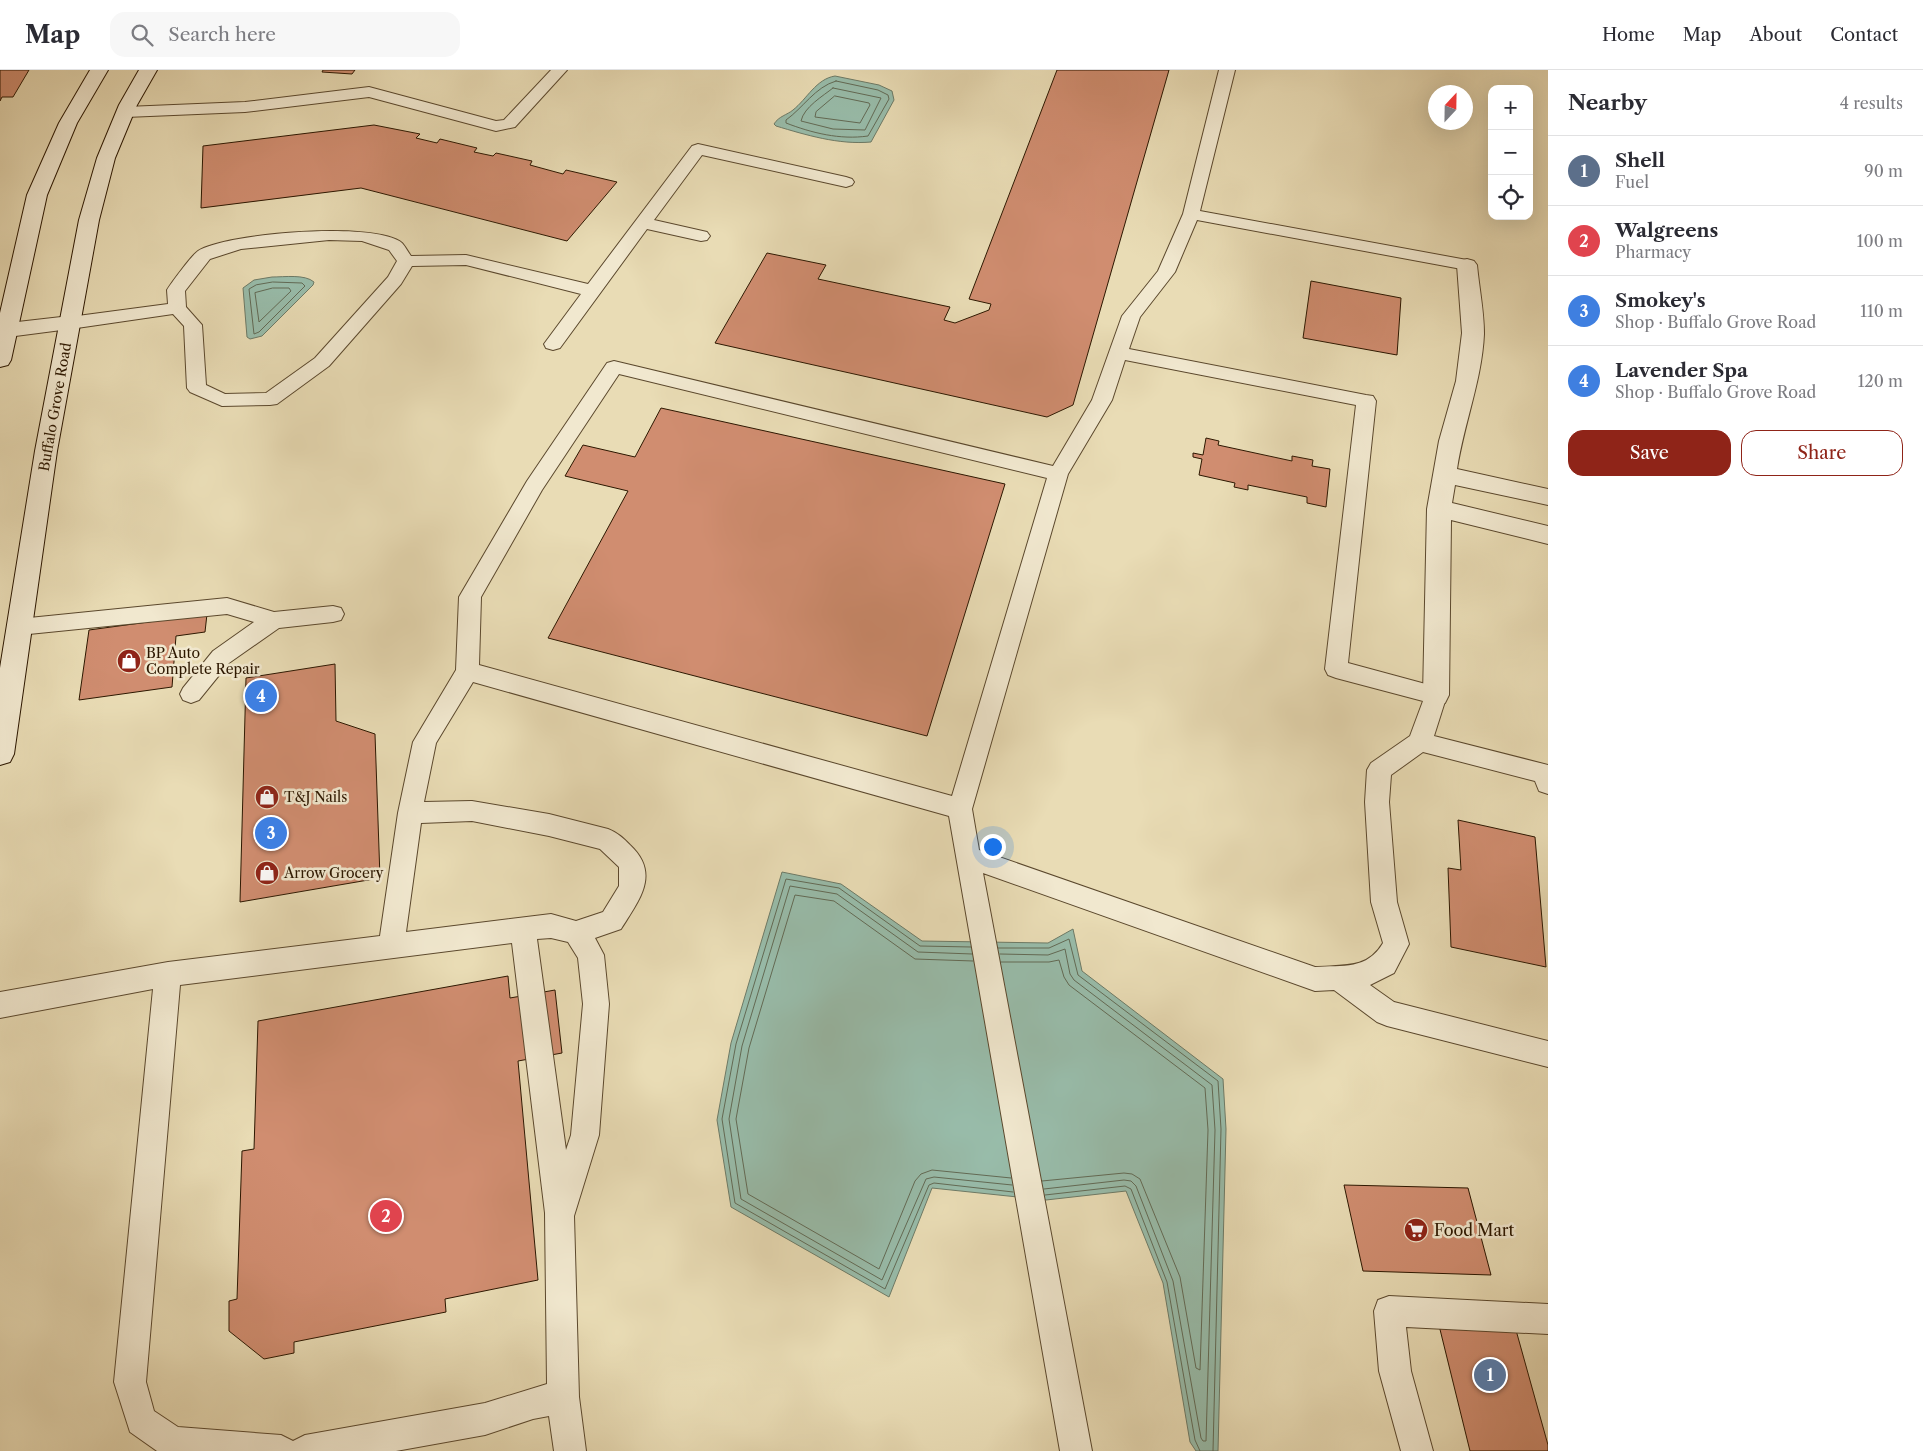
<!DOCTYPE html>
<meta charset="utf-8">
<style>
body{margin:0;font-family:"Libre Caslon Text",serif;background:#f7f7f7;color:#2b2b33}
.controls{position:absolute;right:15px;top:15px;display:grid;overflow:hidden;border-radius:10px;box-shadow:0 5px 20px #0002}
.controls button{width:45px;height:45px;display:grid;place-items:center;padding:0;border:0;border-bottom:1px solid #e1e1e2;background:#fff;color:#2b2b33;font:25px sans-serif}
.compass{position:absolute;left:1428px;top:15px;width:45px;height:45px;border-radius:50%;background:#fff;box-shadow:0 5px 20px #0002;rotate:22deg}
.you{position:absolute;left:992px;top:776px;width:18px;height:18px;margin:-12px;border:4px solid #fff;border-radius:50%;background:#1a73e8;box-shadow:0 0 0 8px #1a73e833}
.badge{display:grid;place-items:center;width:32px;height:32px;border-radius:50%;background:#8f2418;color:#fff;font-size:16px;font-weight:700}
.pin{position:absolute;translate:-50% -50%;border:2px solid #fff;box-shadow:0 1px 5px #0006}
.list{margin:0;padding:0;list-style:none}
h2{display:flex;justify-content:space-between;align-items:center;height:65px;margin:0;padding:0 20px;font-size:21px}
h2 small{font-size:16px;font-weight:400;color:#7c7c81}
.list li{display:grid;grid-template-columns:32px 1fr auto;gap:15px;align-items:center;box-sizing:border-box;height:70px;padding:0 20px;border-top:1px solid #e1e1e2}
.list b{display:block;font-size:19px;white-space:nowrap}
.list p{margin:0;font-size:16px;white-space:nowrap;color:#7c7c81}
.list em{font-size:16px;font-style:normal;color:#7c7c81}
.actions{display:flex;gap:10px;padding:15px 20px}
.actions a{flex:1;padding:11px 0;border:1px solid #8f2418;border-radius:15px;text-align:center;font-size:18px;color:#8f2418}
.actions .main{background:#8f2418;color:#fff}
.icon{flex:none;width:28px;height:28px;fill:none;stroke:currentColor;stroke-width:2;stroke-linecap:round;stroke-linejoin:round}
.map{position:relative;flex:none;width:1548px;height:1381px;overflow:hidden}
header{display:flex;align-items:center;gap:30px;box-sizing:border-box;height:70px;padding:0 25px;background:#fff;border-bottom:1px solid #e1e1e2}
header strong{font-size:24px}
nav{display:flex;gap:28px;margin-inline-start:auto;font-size:18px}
.search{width:350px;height:45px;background:#f7f7f7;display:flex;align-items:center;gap:12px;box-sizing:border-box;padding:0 18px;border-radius:15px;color:#7c7c81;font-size:19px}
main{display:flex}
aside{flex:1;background:#fff}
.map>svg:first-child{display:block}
.water{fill:#98bcaa;stroke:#6d7a66}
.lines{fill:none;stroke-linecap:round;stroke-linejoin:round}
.shore{stroke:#626a55;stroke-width:1}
.building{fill:#d08d70;stroke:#2c1700}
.lane-casing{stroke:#5b482d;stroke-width:2}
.street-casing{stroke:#5b482d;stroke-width:2}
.secondary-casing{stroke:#2c1700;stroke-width:2}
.lane{fill:#f1e8cf;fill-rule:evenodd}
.street{fill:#f1e8cf;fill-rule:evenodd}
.secondary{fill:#f1e8cf;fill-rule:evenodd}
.labels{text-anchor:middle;stroke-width:5;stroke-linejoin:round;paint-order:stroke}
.street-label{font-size:14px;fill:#2c1700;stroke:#f1e8cf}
.poi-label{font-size:14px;fill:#2c1700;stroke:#f1e8cf;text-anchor:start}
.near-poi-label{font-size:16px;fill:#2c1700;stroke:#f1e8cf;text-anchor:start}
</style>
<header>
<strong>Map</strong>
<div class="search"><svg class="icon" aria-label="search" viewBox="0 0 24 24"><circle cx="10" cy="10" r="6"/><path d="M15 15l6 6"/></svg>Search here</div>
<nav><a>Home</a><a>Map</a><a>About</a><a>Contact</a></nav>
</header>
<main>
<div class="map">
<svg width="1548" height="1381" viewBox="0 0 1548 1381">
<rect width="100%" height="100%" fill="#e9dcb5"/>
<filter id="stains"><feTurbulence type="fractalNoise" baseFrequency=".004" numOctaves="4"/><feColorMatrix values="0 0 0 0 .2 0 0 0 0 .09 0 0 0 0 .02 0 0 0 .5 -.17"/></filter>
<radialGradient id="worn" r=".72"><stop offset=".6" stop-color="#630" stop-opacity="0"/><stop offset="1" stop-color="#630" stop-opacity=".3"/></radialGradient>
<g class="water">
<path d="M835,6L879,15L892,21L894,30L871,72C839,75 806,65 776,56L774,54C779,46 787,45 793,40C807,29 816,9 835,6Z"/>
<path d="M272,207C284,207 305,204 314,212L313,215L262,266L250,269L247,267L243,218L254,210Z"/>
<polygon points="782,802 841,814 922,871 1048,873 1073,859 1082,901 1223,1009 1226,1059 1218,1381 1196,1381 1190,1372 1163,1213 1126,1121 1046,1130 932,1118 889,1227 731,1137 717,1050 731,973"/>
</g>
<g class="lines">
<g class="shore">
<path d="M836,11L878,20L888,25L889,29L868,66C840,70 812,63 786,53V50C803,38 815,17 836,11Z"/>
<path d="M833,18L881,28L865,60L833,59L801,51C804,37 823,26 833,18Z"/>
<polygon points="835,26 869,33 870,35 860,53 815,47 816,42"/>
<polygon points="273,212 302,213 305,216 259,262 254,264 249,219 256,215"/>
<polygon points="273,218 289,218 291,221 259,252 255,223"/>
<polyline points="971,877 920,876 839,818 786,809 736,974 722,1049 735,1133 885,1219 929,1115 934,1113 1013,1122"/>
<polyline points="998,878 1049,878 1069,869 1078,905 1218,1011 1221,1059 1213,1381"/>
<polyline points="972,884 918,882 837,824 790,816 742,976 729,1049 741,1129 882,1210 926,1109 934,1107 1012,1115"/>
<polyline points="1000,884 1048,885 1065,879 1070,904 1074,910 1212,1015 1215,1060 1206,1371 1203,1371 1201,1368 1173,1211 1136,1116 1131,1111 1124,1110 1044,1119"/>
<polyline points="973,891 915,889 834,831 795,825 749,978 736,1049 748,1124 879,1199 915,1111 921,1104 932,1100 1011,1108"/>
<polyline points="1001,892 1049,892 1059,890 1064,907 1069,915 1205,1018 1208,1060 1200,1300 1196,1298 1180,1207 1140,1109 1132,1104 1124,1103 1042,1111"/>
<polyline points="1045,1125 1125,1116 1131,1119 1167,1212 1195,1370 1200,1381"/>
</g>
</g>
<g class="building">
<polygon points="0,0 29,0 13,27 2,27 0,31"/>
<polygon points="323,0 355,0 352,4 322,2"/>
<polygon points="1057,0 1169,0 1073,335 1047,347 715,273 767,183 826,195 818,209 950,237 944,250 955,253 989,240 991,234 969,229"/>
<polygon points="374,55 420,64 416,68 437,73 440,69 477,78 474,82 493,86 496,83 532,91 530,95 563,104 566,100 617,112 567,171 361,118 201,138 203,76"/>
<polygon points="1311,211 1401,228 1397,285 1303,268"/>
<polygon points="661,338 1005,414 927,666 548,568 628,421 565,406 583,375 635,387"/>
<polygon points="1206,368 1219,371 1218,375 1292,391 1292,386 1313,390 1312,396 1330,399 1326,437 1307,433 1307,427 1248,415 1248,420 1234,417 1235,413 1199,405 1202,389 1193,387 1193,383 1203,385"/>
<polygon points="207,544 205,562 176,566 172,617 79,630 89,560"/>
<polygon points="335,594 336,651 375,664 380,808 240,832 246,608"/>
<polygon points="1458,750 1535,767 1546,897 1451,877 1448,798 1461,800"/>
<polygon points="508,906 510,928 555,920 562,983 518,991 538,1210 445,1229 446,1242 294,1272 294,1283 264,1289 229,1261 229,1231 237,1229 242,1081 254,1079 258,951"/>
<polygon points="1344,1115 1468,1118 1491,1205 1363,1201"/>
<polygon points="1433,1231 1509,1235 1548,1375 1548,1381 1470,1381"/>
</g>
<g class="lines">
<g class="lane-casing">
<g id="lane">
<polygon points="551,0 567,0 515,57 496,61 369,27 245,42 126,47 120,45 118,42 120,39 126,37 245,32 369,17 496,51 504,50"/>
<path d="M1219,0H1235L1200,141L1467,190L1473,191L1476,195L1473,199L1467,200L1197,150L1175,202L1140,247L1129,279L1366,325L1373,326L1376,331L1348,593L1444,619L1447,625L1434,666L1548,695V724L1539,721L1535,711L1423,682L1391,705L1389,732L1397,832L1409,874L1394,903L1370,915L1394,932L1548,971V997L1387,956L1377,952L1334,920L1315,921L983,803L1092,1381H1060L949,746L473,612L436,673L424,732L472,731L549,744L608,759C618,763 623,768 630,775C661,804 639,830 621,859L595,868L604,885L609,934L599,1065L574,1146L579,1327L586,1381H554L549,1346L533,1349L485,1365L396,1381H157L130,1362L114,1312L153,919L0,948V922L168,892L380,866L398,743L413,672L456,600L459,527L527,411L607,293L614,291L1053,396L1092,330L1122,246L1158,201L1183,144ZM1125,290L1356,335L1325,599L1328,605L1336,608L1423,631L1410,666L1371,693L1367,700L1365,732L1371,832L1383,873C1367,900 1343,895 1315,897L979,780L972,739L1068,404L1112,330ZM619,304L1047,408L952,726L479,595L481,527L542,420ZM472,751L549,766L600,779L619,797V816L603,842L576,851L551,844L406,862L421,753ZM551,868L568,872L578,888L583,934L571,1065L566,1080L537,869ZM512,873L545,1143L547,1314L485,1333L305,1365L293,1371L281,1365L178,1357L154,1341L146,1312L180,915Z"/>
<path d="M698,74L846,107L852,109L854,112L852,115L846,117L702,85L654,150L707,162L710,166L707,170L701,171L647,159L560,278L553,280L546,278L544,274L581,224L466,195L412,196L401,214L329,296L277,334L270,335L222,336L190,322L187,318L184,256L173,244L70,259L64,257L61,253L64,249L70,247L168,234L167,220C172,212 192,185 198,181C227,163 376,151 402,173C405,176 408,182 411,186L466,185L588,214L692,76ZM329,170L362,171L389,180L397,191L388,207L315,288L266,323L225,324L206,315L202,255L186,237L185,221L210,189L241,179Z"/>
<polygon points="227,528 274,542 333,536 341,538 344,544 341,550 333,552 279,558 229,593 199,630 191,633 183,630 180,624 183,618 213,581 254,552 227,544 19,565 11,563 8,557 11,551 19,549"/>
<polygon points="1389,1226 1548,1234 1548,1264 1406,1257 1411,1301 1433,1381 1401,1381 1379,1301 1374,1241 1378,1230"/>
</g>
</g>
<g class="street-casing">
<g id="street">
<path d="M1467,189L1474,191L1477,195C1479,217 1484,241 1484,264C1482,310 1464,353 1457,399L1548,419V435L1455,415L1452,433L1548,456V474L1451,450L1449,625L1445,633L1436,636L1427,633L1423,625L1427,439L1439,371L1456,311L1462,263L1457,195L1460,191Z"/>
<polygon points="70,246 77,248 81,253 77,258 0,268 0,254"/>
</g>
</g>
<g class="secondary-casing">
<g id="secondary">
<polygon points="90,0 108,0 77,53 47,125 11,290 8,295 0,297 0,243 27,125 59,53"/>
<polygon points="139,0 157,0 137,35 115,88 99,150 57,381 14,684 10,692 0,695 0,598 35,381 79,150 97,88 119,35"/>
</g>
</g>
<use href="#lane" class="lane"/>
<use href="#street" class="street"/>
<use href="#secondary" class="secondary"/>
</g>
<defs>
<g id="shop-disc" transform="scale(1.25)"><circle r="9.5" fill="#8f2418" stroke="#f1e8cf"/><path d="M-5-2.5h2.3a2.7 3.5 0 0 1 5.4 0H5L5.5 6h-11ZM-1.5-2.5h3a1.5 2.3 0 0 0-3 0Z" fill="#fff"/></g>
<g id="supermarket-disc" transform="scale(1.25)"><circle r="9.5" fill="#8f2418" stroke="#f1e8cf"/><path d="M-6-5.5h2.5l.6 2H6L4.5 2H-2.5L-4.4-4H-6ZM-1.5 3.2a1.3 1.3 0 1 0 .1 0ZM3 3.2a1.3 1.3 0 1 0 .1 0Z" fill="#fff"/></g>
</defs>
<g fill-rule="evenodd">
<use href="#shop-disc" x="129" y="591"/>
<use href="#shop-disc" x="267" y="727"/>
<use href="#shop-disc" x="267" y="803"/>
<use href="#supermarket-disc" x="1416" y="1160"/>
</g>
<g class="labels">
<g class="street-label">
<text transform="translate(55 337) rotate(-80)" y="5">Buffalo Grove Road</text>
</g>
<g class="poi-label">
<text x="146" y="588">BP Auto<tspan x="146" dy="16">Complete Repair</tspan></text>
<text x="284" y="732">T&amp;J Nails</text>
<text x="284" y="808">Arrow Grocery</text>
</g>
<g class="near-poi-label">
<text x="1434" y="1166">Food Mart</text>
</g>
</g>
<rect width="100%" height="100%" filter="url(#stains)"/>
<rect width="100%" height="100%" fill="url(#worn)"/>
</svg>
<div class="controls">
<button>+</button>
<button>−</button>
<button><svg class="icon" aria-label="locate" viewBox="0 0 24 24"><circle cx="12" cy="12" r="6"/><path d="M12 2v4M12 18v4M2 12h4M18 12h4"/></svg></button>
</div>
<svg class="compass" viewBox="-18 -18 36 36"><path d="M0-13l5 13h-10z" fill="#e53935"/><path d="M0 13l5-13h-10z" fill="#7c7c81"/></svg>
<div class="you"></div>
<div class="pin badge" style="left:1490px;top:1305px;background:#5c6f8a">1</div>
<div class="pin badge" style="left:386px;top:1146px;background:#e0444e">2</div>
<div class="pin badge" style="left:271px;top:763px;background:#3f7fe0">3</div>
<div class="pin badge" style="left:261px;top:626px;background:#3f7fe0">4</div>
</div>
<aside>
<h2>Nearby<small>4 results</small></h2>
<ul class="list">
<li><span class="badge" style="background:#5c6f8a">1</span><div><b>Shell</b><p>Fuel</p></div><em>90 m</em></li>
<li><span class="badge" style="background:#e0444e">2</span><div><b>Walgreens</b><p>Pharmacy</p></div><em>100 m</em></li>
<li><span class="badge" style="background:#3f7fe0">3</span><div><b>Smokey's</b><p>Shop · Buffalo Grove Road</p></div><em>110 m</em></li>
<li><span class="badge" style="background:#3f7fe0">4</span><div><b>Lavender Spa</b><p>Shop · Buffalo Grove Road</p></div><em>120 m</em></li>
</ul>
<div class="actions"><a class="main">Save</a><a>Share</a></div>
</aside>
</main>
